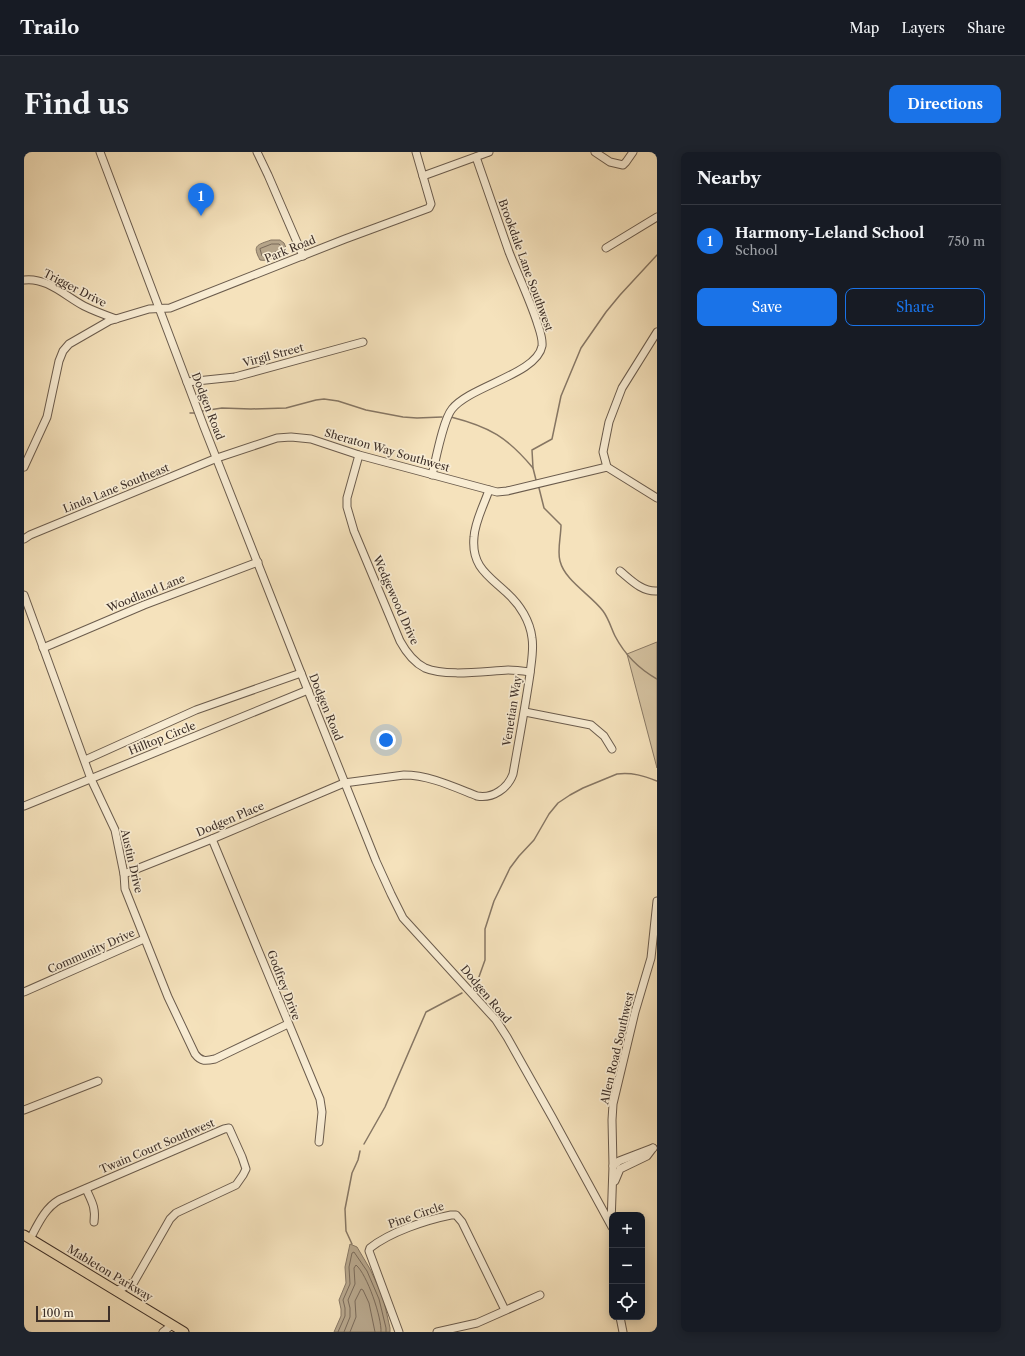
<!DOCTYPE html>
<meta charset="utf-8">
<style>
body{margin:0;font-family:"Libre Caslon Text",serif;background:#20242c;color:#f1f3f6}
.controls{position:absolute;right:12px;bottom:12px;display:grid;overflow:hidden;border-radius:8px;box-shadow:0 2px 10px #0003}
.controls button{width:36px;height:36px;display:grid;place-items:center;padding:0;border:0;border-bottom:1px solid #363941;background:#171b24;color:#f1f3f6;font:20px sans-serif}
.scale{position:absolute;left:12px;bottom:10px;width:74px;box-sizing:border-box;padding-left:4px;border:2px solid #3d2f28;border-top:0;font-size:11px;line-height:14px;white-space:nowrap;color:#3d2f28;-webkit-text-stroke:3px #f8ecd3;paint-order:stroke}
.you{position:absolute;left:362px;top:588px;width:14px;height:14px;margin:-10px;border:3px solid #fff;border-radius:50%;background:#1a73e8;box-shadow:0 0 0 6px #1a73e833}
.badge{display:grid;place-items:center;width:26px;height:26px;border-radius:50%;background:#1a73e8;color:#fff;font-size:13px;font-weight:700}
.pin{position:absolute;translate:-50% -33px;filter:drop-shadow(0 1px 2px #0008)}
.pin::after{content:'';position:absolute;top:21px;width:14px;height:12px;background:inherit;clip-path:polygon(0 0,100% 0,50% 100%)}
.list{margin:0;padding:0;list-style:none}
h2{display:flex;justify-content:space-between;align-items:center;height:52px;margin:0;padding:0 16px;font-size:17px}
h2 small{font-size:13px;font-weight:400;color:#9ea1a6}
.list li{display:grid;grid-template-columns:26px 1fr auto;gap:12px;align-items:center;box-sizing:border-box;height:72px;padding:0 16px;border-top:1px solid #363941}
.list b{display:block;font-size:15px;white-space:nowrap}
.list p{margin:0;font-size:13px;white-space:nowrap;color:#9ea1a6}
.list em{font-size:13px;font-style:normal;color:#9ea1a6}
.actions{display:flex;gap:8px;padding:12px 16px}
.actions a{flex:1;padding:9px 0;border:1px solid #1a73e8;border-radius:8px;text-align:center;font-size:14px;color:#1a73e8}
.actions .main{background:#1a73e8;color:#fff}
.icon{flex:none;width:22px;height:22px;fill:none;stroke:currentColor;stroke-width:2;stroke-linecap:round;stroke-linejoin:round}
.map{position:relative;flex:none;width:633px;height:1180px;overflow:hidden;border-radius:8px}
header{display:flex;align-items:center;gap:24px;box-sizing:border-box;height:56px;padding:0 20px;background:#171b24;border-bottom:1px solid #363941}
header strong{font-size:19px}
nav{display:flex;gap:22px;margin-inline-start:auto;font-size:14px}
.intro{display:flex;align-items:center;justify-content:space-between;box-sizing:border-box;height:96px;padding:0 24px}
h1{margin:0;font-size:28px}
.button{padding:10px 18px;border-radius:8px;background:#1a73e8;color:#fff;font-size:14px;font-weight:700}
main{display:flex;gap:24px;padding:0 24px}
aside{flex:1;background:#171b24;border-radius:8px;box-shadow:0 2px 10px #0003}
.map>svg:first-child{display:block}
.green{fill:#d6c4a3;stroke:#8a7a66}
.water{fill:#b6a58a;stroke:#867663}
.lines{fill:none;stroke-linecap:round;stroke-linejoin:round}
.shore{stroke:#7a6a59;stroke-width:1}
.stream{stroke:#867663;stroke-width:1.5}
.minor-casing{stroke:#6b5c4d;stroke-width:9}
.major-casing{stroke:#3d2f28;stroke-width:11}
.minor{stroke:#f8ecd3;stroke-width:7}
.major{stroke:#f5e2bc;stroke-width:9}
.labels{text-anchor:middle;stroke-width:3.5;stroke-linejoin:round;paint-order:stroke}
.street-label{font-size:11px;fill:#3d2f28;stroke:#f8ecd3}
</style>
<header>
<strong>Trailo</strong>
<nav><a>Map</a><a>Layers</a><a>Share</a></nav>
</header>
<div class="intro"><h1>Find us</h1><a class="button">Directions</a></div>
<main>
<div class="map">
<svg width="633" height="1180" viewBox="0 0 633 1180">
<rect width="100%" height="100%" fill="#f5e2bc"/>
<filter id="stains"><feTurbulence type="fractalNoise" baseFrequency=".005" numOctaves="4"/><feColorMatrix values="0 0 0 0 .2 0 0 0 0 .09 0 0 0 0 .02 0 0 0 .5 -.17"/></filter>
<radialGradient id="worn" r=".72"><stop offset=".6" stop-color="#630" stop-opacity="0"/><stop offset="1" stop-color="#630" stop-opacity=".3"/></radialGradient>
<polygon class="green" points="633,490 633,616 603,502"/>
<g class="water">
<path d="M247,88H256L260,91L263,98C258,103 243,110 236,108C228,93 233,93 247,88Z"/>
<polygon points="326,1092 333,1095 346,1117 359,1145 366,1176 366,1180 310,1180 317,1164 317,1157 315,1148 322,1131 321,1115"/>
</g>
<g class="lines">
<g class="shore">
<polygon points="248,92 255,92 257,94 258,97 246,102 238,104 236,97"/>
<polyline points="314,1180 321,1164 321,1156 319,1148 326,1132 325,1115 328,1101 330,1100 343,1119 355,1147 362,1176 362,1180"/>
<path d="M320,1180L326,1165V1156L324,1148L331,1132L330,1116L332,1113C343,1122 358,1166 357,1180"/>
<polyline points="326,1180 332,1165 331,1149 337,1137 339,1138 345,1151 351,1180"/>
</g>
<g class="stream">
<polyline points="178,259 198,256 227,257 262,256 292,248 300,247 314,249 342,258 379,265 393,266 418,265"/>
<polyline points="166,261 170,261"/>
<path d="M427,265C466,275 483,285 509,316"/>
<polyline points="512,328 509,316 508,298 528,287 537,244 557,196 582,160 596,143 633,103"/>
<path d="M515,336L520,356L537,373C537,384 533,399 536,409C541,429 566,442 579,459C585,467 587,476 591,484C601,503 615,517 633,527"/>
<path d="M450,837L451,836L461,808V777L470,749L486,716L495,704L510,688L525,662L534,651L546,643L559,636L593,622C608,620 620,624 633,629"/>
<polyline points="340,992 361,955 402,860 438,841"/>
<polyline points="328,1092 322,1079 321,1057 328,1021 334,1008 336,999"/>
</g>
<g class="minor-casing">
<g id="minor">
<polyline points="76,0 180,275 277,521 352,709 367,742 379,766 472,868 483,885 528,965 588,1075"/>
<polyline points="233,0 244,23 279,104"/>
<polyline points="571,0 586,10 599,13 602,10 609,0"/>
<polyline points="399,24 465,0"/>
<polyline points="582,96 633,65"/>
<path d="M0,128C23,125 41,144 60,154C70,159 81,163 92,167"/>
<polyline points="163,230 211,225 339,190"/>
<path d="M335,303L323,346V355L330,379L376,489C382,500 389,510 401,516C422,525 461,519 484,518C491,518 499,519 506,520"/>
<polyline points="0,315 23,265 35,209 39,199 45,192 85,169 125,157 146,156 321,87 405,56 407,52 392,0"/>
<polyline points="583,315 579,300 585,270 598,236 633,180"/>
<path d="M408,323C412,307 419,268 428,257C446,234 513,222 518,194C519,186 515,177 513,170C505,146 494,123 485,100C474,68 463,36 452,5"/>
<polyline points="0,387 6,383 193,306 253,286 267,285 287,287 335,303 473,340 483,339 583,315 633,346"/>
<path d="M596,419C607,428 618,440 633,439"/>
<path d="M0,443L67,627L91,678L100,722L101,737L144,845L171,902C177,910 182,909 191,907L264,872"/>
<polyline points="19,496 120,453 234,410"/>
<polyline points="501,560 567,573 580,584 588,597"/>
<polyline points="61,608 172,558 277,521"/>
<polyline points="0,654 284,538"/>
<polyline points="188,687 296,947 298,960 295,990"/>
<path d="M100,722L188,687L320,631L380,623C405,623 430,635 453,644C469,647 484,636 489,622C495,588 501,556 506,522C507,511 510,498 508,486C506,469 496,453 484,442C465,424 447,415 450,385C451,369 460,353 465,338"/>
<polyline points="0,840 120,787"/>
<polyline points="0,958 74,929"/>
<polyline points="589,1014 595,1009 629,996"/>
<polyline points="591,1029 596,1017 623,1004 629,996"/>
<path d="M62,1037C68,1050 72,1056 70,1070"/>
<polyline points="587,1072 589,1014 588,968 589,952 611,860 627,806 633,749"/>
<path d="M6,1087C14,1072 21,1056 35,1048L200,977L205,976L218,1005L222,1017L219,1023L212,1033L152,1061L146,1067L110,1130L92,1139"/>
<polyline points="596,1165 599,1180"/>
<polyline points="139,1180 148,1173"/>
<path d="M375,1180L345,1099L346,1096C366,1080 402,1068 427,1063H432L438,1070L481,1158"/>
<polyline points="413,1180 453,1171 516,1143"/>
</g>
</g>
<g class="major-casing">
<polyline id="major" points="0,1083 160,1180"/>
</g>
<use href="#minor" class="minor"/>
<use href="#major" class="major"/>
</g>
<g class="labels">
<g class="street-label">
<text transform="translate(266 97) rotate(-22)" y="4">Park Road</text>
<text transform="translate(502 113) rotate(70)" y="4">Brookdale Lane Southwest</text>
<text transform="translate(51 136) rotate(27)" y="4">Trigger Drive</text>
<text transform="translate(249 203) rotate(-15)" y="4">Virgil Street</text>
<text transform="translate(184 254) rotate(69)" y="4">Dodgen Road</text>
<text transform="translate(363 298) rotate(16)" y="4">Sheraton Way Southwest</text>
<text transform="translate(92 336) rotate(-22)" y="4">Linda Lane Southeast</text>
<text transform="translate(122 441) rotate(-22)" y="4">Woodland Lane</text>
<text transform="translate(372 448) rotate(66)" y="4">Wedgewood Drive</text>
<text transform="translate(302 555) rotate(68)" y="4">Dodgen Road</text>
<text transform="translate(488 559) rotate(-81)" y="4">Venetian Way</text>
<text transform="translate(138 586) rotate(-22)" y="4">Hilltop Circle</text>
<text transform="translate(206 667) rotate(-23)" y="4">Dodgen Place</text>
<text transform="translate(108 709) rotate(77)" y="4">Austin Drive</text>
<text transform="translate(67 799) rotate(-24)" y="4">Community Drive</text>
<text transform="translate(260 833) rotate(69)" y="4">Godfrey Drive</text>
<text transform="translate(462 842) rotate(50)" y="4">Dodgen Road</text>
<text transform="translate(593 896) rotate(-77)" y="4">Allen Road Southwest</text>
<text transform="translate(133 994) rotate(-23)" y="4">Twain Court Southwest</text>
<text transform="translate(392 1063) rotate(-19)" y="4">Pine Circle</text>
<text transform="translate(86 1121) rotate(31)" y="4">Mableton Parkway</text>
</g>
</g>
<rect width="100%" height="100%" filter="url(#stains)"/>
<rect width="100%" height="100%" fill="url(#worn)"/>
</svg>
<div class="controls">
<button>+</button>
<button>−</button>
<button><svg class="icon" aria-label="locate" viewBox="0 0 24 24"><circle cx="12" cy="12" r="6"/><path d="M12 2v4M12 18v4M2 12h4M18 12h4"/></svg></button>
</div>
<div class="scale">100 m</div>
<div class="you"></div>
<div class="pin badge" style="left:177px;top:64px">1</div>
</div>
<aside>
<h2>Nearby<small></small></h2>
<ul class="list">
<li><span class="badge">1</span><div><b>Harmony-Leland School</b><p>School</p></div><em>750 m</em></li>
</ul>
<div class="actions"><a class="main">Save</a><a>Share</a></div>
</aside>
</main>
